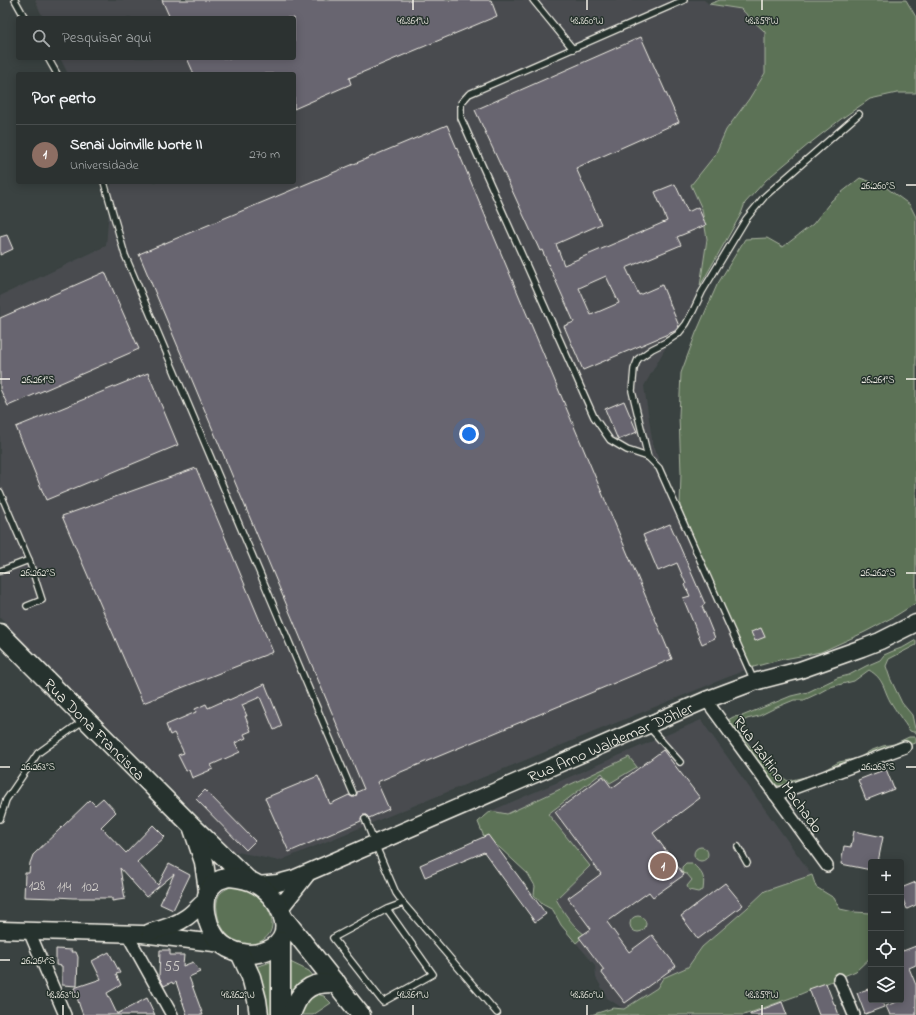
<!DOCTYPE html>
<html lang="pt">
<meta charset="utf-8">
<style>
body{margin:0;font-family:"Indie Flower",sans-serif;background:#383e3d;color:#f1f3f6}
.controls{position:absolute;right:12px;bottom:12px;display:grid;overflow:hidden;border-radius:4px;box-shadow:0 2px 10px #0003}
.controls button{width:36px;height:36px;display:grid;place-items:center;padding:0;border:0;border-bottom:1px solid #484d4d;background:#2c3231;color:#f1f3f6;font:20px sans-serif}
.you{position:absolute;left:469px;top:434px;width:14px;height:14px;margin:-10px;border:3px solid #fff;border-radius:50%;background:#1a73e8;box-shadow:0 0 0 6px #1a73e833}
.badge{display:grid;place-items:center;width:26px;height:26px;border-radius:50%;background:#ff9aa2;color:#fff;font-size:13px;font-weight:700}
.pin{position:absolute;translate:-50% -50%;border:2px solid #fff;box-shadow:0 1px 4px #0006}
.list{margin:0;padding:0;list-style:none}
h2{display:flex;justify-content:space-between;align-items:center;height:52px;margin:0;padding:0 16px;font-size:17px}
h2 small{font-size:13px;font-weight:400;color:#a6aaab}
.list li{display:grid;grid-template-columns:26px 1fr auto;gap:12px;align-items:center;box-sizing:border-box;height:60px;padding:0 16px;border-top:1px solid #484d4d}
.list b{display:block;font-size:15px;white-space:nowrap}
.list p{margin:0;font-size:13px;white-space:nowrap;color:#a6aaab}
.list em{font-size:13px;font-style:normal;color:#a6aaab}
.icon{flex:none;width:22px;height:22px;fill:none;stroke:currentColor;stroke-width:2;stroke-linecap:round;stroke-linejoin:round}
.map{position:relative;flex:none;width:916px;height:1015px;overflow:hidden}
.search{position:absolute;background:#2c3231;box-shadow:0 2px 10px #0003;left:16px;top:16px;width:280px;height:44px;display:flex;align-items:center;gap:10px;box-sizing:border-box;padding:0 14px;border-radius:4px;color:#a6aaab;font-size:15px}
.panel{position:absolute;background:#2c3231;box-shadow:0 2px 10px #0003;left:16px;top:72px;width:280px;height:112px;border-radius:4px}
.map>svg:first-child{display:block}
.built{fill:#484c4f}
.green{fill:#5c7256;stroke:#a8b29f}
.building{fill:#686570;stroke:#f4f1e8;fill-rule:evenodd}
.lines{fill:none;stroke-linecap:round;stroke-linejoin:round}
.lane-casing{stroke:#f4f1e8;stroke-width:8}
.street-casing{stroke:#f4f1e8;stroke-width:14}
.secondary-casing{stroke:#f4f1e8;stroke-width:19}
.primary-casing{stroke:#f4f1e8;stroke-width:21}
.lane{stroke:#26332d;stroke-width:5.5}
.street{stroke:#26332d;stroke-width:11}
.secondary{stroke:#26332d;stroke-width:16}
.primary{stroke:#26332d;stroke-width:18}
.ticks{fill:none;stroke:#f4f1e8;stroke-width:1.5}
.labels{text-anchor:middle;stroke-width:3;stroke-linejoin:round;paint-order:stroke}
.number-label{font-size:14px;fill:#d1ceca}
.street-label{font-size:16px;fill:#f4f1e8;stroke:#26332d}
.ticks-label{font-size:10px;text-anchor:middle;fill:#f4f1e8;stroke:#26332d;stroke-width:3;stroke-linejoin:round;paint-order:stroke}
</style>
<div class="map">
<svg width="916" height="1015" viewBox="0 0 916 1015">
<rect width="100%" height="100%" fill="#3a4241"/>
<filter id="ink" filterUnits="userSpaceOnUse"><feTurbulence type="fractalNoise" baseFrequency=".025" numOctaves="2"/><feDisplacementMap in="SourceGraphic" scale="8" xChannelSelector="R" yChannelSelector="G"/><feConvolveMatrix kernelMatrix="1 2 1 2 8 2 1 2 1" color-interpolation-filters="sRGB"/></filter>
<g filter="url(#ink)">
<g class="built">
<polygon points="35,0 704,0 709,4 741,9 765,32 765,73 749,99 726,130 715,155 691,185 702,209 707,239 700,286 692,306 666,347 644,386 653,446 750,668 279,861 233,851 0,618 0,296 106,246 111,182 294,182 294,74 68,74 60,58 294,58 294,18 43,18"/>
<polygon points="701,720 812,875 765,891 747,908 702,947 688,967 663,978 657,988 624,1009 607,998 605,993 596,978 595,965 561,925 553,910 542,904 534,895 535,886 528,874 500,848 484,837 478,822 491,811"/>
</g>
<g class="green">
<polygon points="720,0 906,0 916,17 916,93 897,93 870,99 841,119 809,144 766,180 745,203 741,214 700,286 707,239 702,209 691,185 715,155 726,130 749,99 765,73 765,32 741,9 709,4"/>
<polygon points="860,178 884,186 910,205 916,217 916,603 897,615 865,632 821,652 779,660 750,668 680,506 681,473 679,416 681,373 696,333 717,285 745,239 767,238 783,247 813,224 832,200"/>
<path d="M916,640V645L889,659L886,666L890,678L902,703L912,715L916,733L910,731C903,721 896,711 890,701C883,688 884,679 869,670L854,681L830,687L819,693L804,700H794L777,707L759,716L747,719L736,726L737,730L750,746L777,774L788,781L817,774L839,762L859,758L870,751L883,746L894,744L909,737H916V743L907,745L788,788L776,785L769,778L725,722L733,717L742,716L791,696L808,692L837,678L849,675L866,666L880,660L884,655L893,651L904,647Z"/>
<path d="M629,757L637,767L610,783L602,773L548,814L590,866L556,899C564,913 572,925 585,935L576,943L561,925L553,910L542,904L534,895L535,886L528,874L500,848L484,837L478,822L491,811L507,814Z"/>
<circle cx="701" cy="854" r="7"/>
<path d="M686,863H692C703,874 705,875 703,890L698,892L689,890L687,886L692,880L687,874L682,873V867Z"/>
<polygon points="812,875 816,887 834,898 840,909 854,912 871,913 871,957 856,971 796,996 744,1015 591,1015 613,1008 624,1009 657,988 663,978 688,967 702,947 747,908 765,891"/>
<path d="M235,886C242,887 249,890 255,894C269,904 281,928 263,940C241,956 218,932 217,910C216,905 217,899 219,895C223,890 229,887 235,886Z"/>
<circle cx="638" cy="924" r="8"/>
<polygon points="276,960 276,1015 268,1015 260,983 254,967 265,964"/>
<polygon points="286,960 309,971 315,978 286,1015"/>
<polygon points="316,994 324,996 331,1003 313,1015 297,1015 302,1000"/>
</g>
<g class="building">
<polygon points="162,0 491,0 497,16 349,78 351,84 294,109 294,74 194,74 187,58 294,58 294,18 170,18"/>
<path d="M641,37L679,122L576,168L601,224L556,244L564,265L667,221L655,192L675,184L688,212L698,207L706,225L677,237L681,245L626,268L639,295L662,285L679,326L675,331L583,370L564,326L574,322L542,250L540,251L475,110ZM606,276L619,303L591,315L579,288Z"/>
<polygon points="447,125 672,659 377,782 389,809 369,818 366,815 363,815 361,818 361,821 289,852 265,798 318,776 330,804 349,795 352,797 355,797 357,794 357,792 364,789 139,254"/>
<polygon points="7,235 13,249 0,255 0,237"/>
<polygon points="105,272 139,349 8,406 0,389 0,318"/>
<polygon points="148,373 178,445 46,500 16,427"/>
<polygon points="624,401 637,432 618,440 605,409"/>
<polygon points="196,468 273,652 143,703 62,516"/>
<polygon points="670,524 705,604 702,606 715,638 702,644 683,598 690,596 685,585 686,584 677,563 658,571 643,535"/>
<polygon points="761,628 765,637 755,641 751,632"/>
<polygon points="265,684 282,726 274,730 260,697 242,705 247,716 245,716 251,731 244,734 246,738 235,743 240,752 211,765 213,769 192,778 189,770 186,771 178,755 184,753 174,733 170,735 166,725 196,712 195,709 206,704 208,708 228,699 229,700"/>
<polygon points="663,750 700,798 653,833 684,875 653,897 649,892 607,922 629,952 652,935 676,966 625,1003 601,972 604,970 579,937 591,929 568,898 601,874 555,812 603,776 612,788"/>
<polygon points="886,769 894,789 866,800 858,780"/>
<polygon points="205,790 255,841 246,850 196,799"/>
<polygon points="103,798 116,812 101,827 126,853 153,825 165,837 137,862 158,885 169,864 190,875 173,910 160,904 174,874 146,897 120,868 125,899 112,901 112,898 73,898 57,897 57,898 24,897 25,873 29,873 30,863 33,855 90,800 95,805"/>
<polygon points="854,831 883,837 878,862 871,862 871,870 841,864 844,846 851,847"/>
<polygon points="488,835 546,914 535,922 484,852 425,877 420,865"/>
<polygon points="916,882 916,905 907,909 901,895 901,888"/>
<polygon points="725,883 743,905 698,939 681,916"/>
<polygon points="916,946 916,965 909,968 916,985 916,1015 890,1015 886,1006 901,1000 901,948 903,951"/>
<polygon points="56,949 72,950 71,952 76,952 78,957 77,986 62,985 62,966 56,965"/>
<polygon points="160,950 170,950 170,955 184,955 183,966 193,962 200,972 189,977 203,1015 187,1015 176,982 173,984 172,982 164,986 159,977"/>
<polygon points="109,952 120,973 116,974 121,985 107,993 117,1014 147,998 155,1015 83,1015 80,1007 74,988 101,979 92,961"/>
<polygon points="826,983 834,1004 835,1004 839,1015 819,1015 809,989"/>
<polygon points="868,989 871,995 871,1000 881,1000 884,1007 865,1014 857,993"/>
<polygon points="782,1002 787,1015 750,1015 750,1014"/>
</g>
<g class="lines">
<g class="lane-casing">
<g id="lane">
<polyline points="15,0 25,18"/>
<polyline points="533,0 573,49"/>
<polyline points="684,0 469,94 461,103 461,118 594,417 610,440 627,450 648,457 659,468 754,681"/>
<polyline points="48,58 57,74"/>
<polyline points="104,182 125,255 353,793"/>
<polyline points="648,457 632,391 634,369 638,359 652,349 666,342 678,334 686,324 693,311 702,292 746,219 765,196 859,114"/>
<polyline points="0,492 29,560 42,600 27,606"/>
<polyline points="0,571 29,560"/>
<polyline points="649,727 680,762"/>
<polyline points="0,819 6,800 38,753 84,720"/>
<polyline points="365,819 375,844 396,893 403,903 497,1013"/>
<polyline points="738,847 747,863"/>
<polyline points="387,909 433,974 383,1002 333,938 387,909 403,903"/>
</g>
</g>
<g class="street-casing">
<g id="street">
<polyline points="706,700 827,866"/>
<polyline points="775,795 905,747"/>
<polyline points="29,931 65,1015"/>
<polyline points="127,934 172,1015"/>
<polyline points="839,979 854,1015"/>
</g>
</g>
<g class="secondary-casing">
<g id="secondary">
<path id="s1" d="M258,885L278,883L293,879L706,700L754,682L800,670L862,648L880,641L916,623"/>
<polyline points="280,908 306,875"/>
<polyline points="0,930 142,934 222,944"/>
<path d="M150,932C163,929 176,925 187,917C194,912 200,905 206,900"/>
</g>
</g>
<g class="primary-casing">
<g id="primary">
<path id="s2" d="M0,633L191,825L248,880"/>
<polyline points="193,829 204,862 208,891"/>
<path d="M230,877C239,878 248,879 256,884C277,895 299,932 272,948C265,952 257,954 249,954C239,953 231,951 223,945C207,933 197,896 216,882C220,879 225,878 230,877Z"/>
<polyline points="283,917 361,1015"/>
<polyline points="281,941 281,1015"/>
<polyline points="240,953 251,977 257,1000 259,1015"/>
<path d="M291,1015C296,1001 303,986 320,984C326,983 332,983 337,983"/>
</g>
</g>
<use href="#lane" class="lane"/>
<use href="#street" class="street"/>
<use href="#secondary" class="secondary"/>
<use href="#primary" class="primary"/>
</g>
</g>
<path class="ticks" d="M413,0V10M587,0V10M762,0V10M906,185H916M0,379H10M906,379H916M0,573H10M906,573H916M0,767H10M906,767H916M0,960H10M63,1005V1015M238,1005V1015M413,1005V1015M587,1005V1015M762,1005V1015"/>
<g class="labels">
<g class="number-label">
<text x="37" y="890">128</text>
<text x="64" y="891">114</text>
<text x="90" y="891">102</text>
<text x="172" y="971">55</text>
</g>
<g class="street-label">
<text dy="6" stroke="none"><textPath href="#s2" startOffset="135">Rua Dona Francisca</textPath></text>
<text dy="6" stroke="none"><textPath href="#s1" startOffset="381">Rua Arno Waldemar Döhler</textPath></text>
<text transform="translate(779 774) rotate(54)" y="6">Rua Izaltino Machado</text>
</g>
</g>
<g class="ticks-label">
<text x="413" y="24">48.861°W</text>
<text x="587" y="24">48.860°W</text>
<text x="762" y="24">48.859°W</text>
<text x="878" y="189">26.260°S</text>
<text x="38" y="383">26.261°S</text>
<text x="878" y="383">26.261°S</text>
<text x="38" y="576">26.262°S</text>
<text x="878" y="576">26.262°S</text>
<text x="38" y="770">26.263°S</text>
<text x="878" y="770">26.263°S</text>
<text x="38" y="964">26.264°S</text>
<text x="63" y="998">48.863°W</text>
<text x="238" y="998">48.862°W</text>
<text x="413" y="998">48.861°W</text>
<text x="587" y="998">48.860°W</text>
<text x="762" y="998">48.859°W</text>
</g>
</svg>
<div class="controls">
<button>+</button>
<button>−</button>
<button><svg class="icon" aria-label="locate" viewBox="0 0 24 24"><circle cx="12" cy="12" r="6"/><path d="M12 2v4M12 18v4M2 12h4M18 12h4"/></svg></button>
<button><svg class="icon" aria-label="layers" viewBox="0 0 24 24"><path d="M12 4l9 5-9 5-9-5zM3 14l9 5 9-5"/></svg></button>
</div>
<div class="you"></div>
<div class="pin badge" style="left:663px;top:866px;background:#8d6e63">1</div>
<div class="search"><svg class="icon" aria-label="search" viewBox="0 0 24 24"><circle cx="10" cy="10" r="6"/><path d="M15 15l6 6"/></svg>Pesquisar aqui</div>
<section class="panel">
<h2>Por perto<small></small></h2>
<ul class="list">
<li><span class="badge" style="background:#8d6e63">1</span><div><b>Senai Joinville Norte II</b><p>Universidade</p></div><em>270 m</em></li>
</ul>
</section>
</div>
